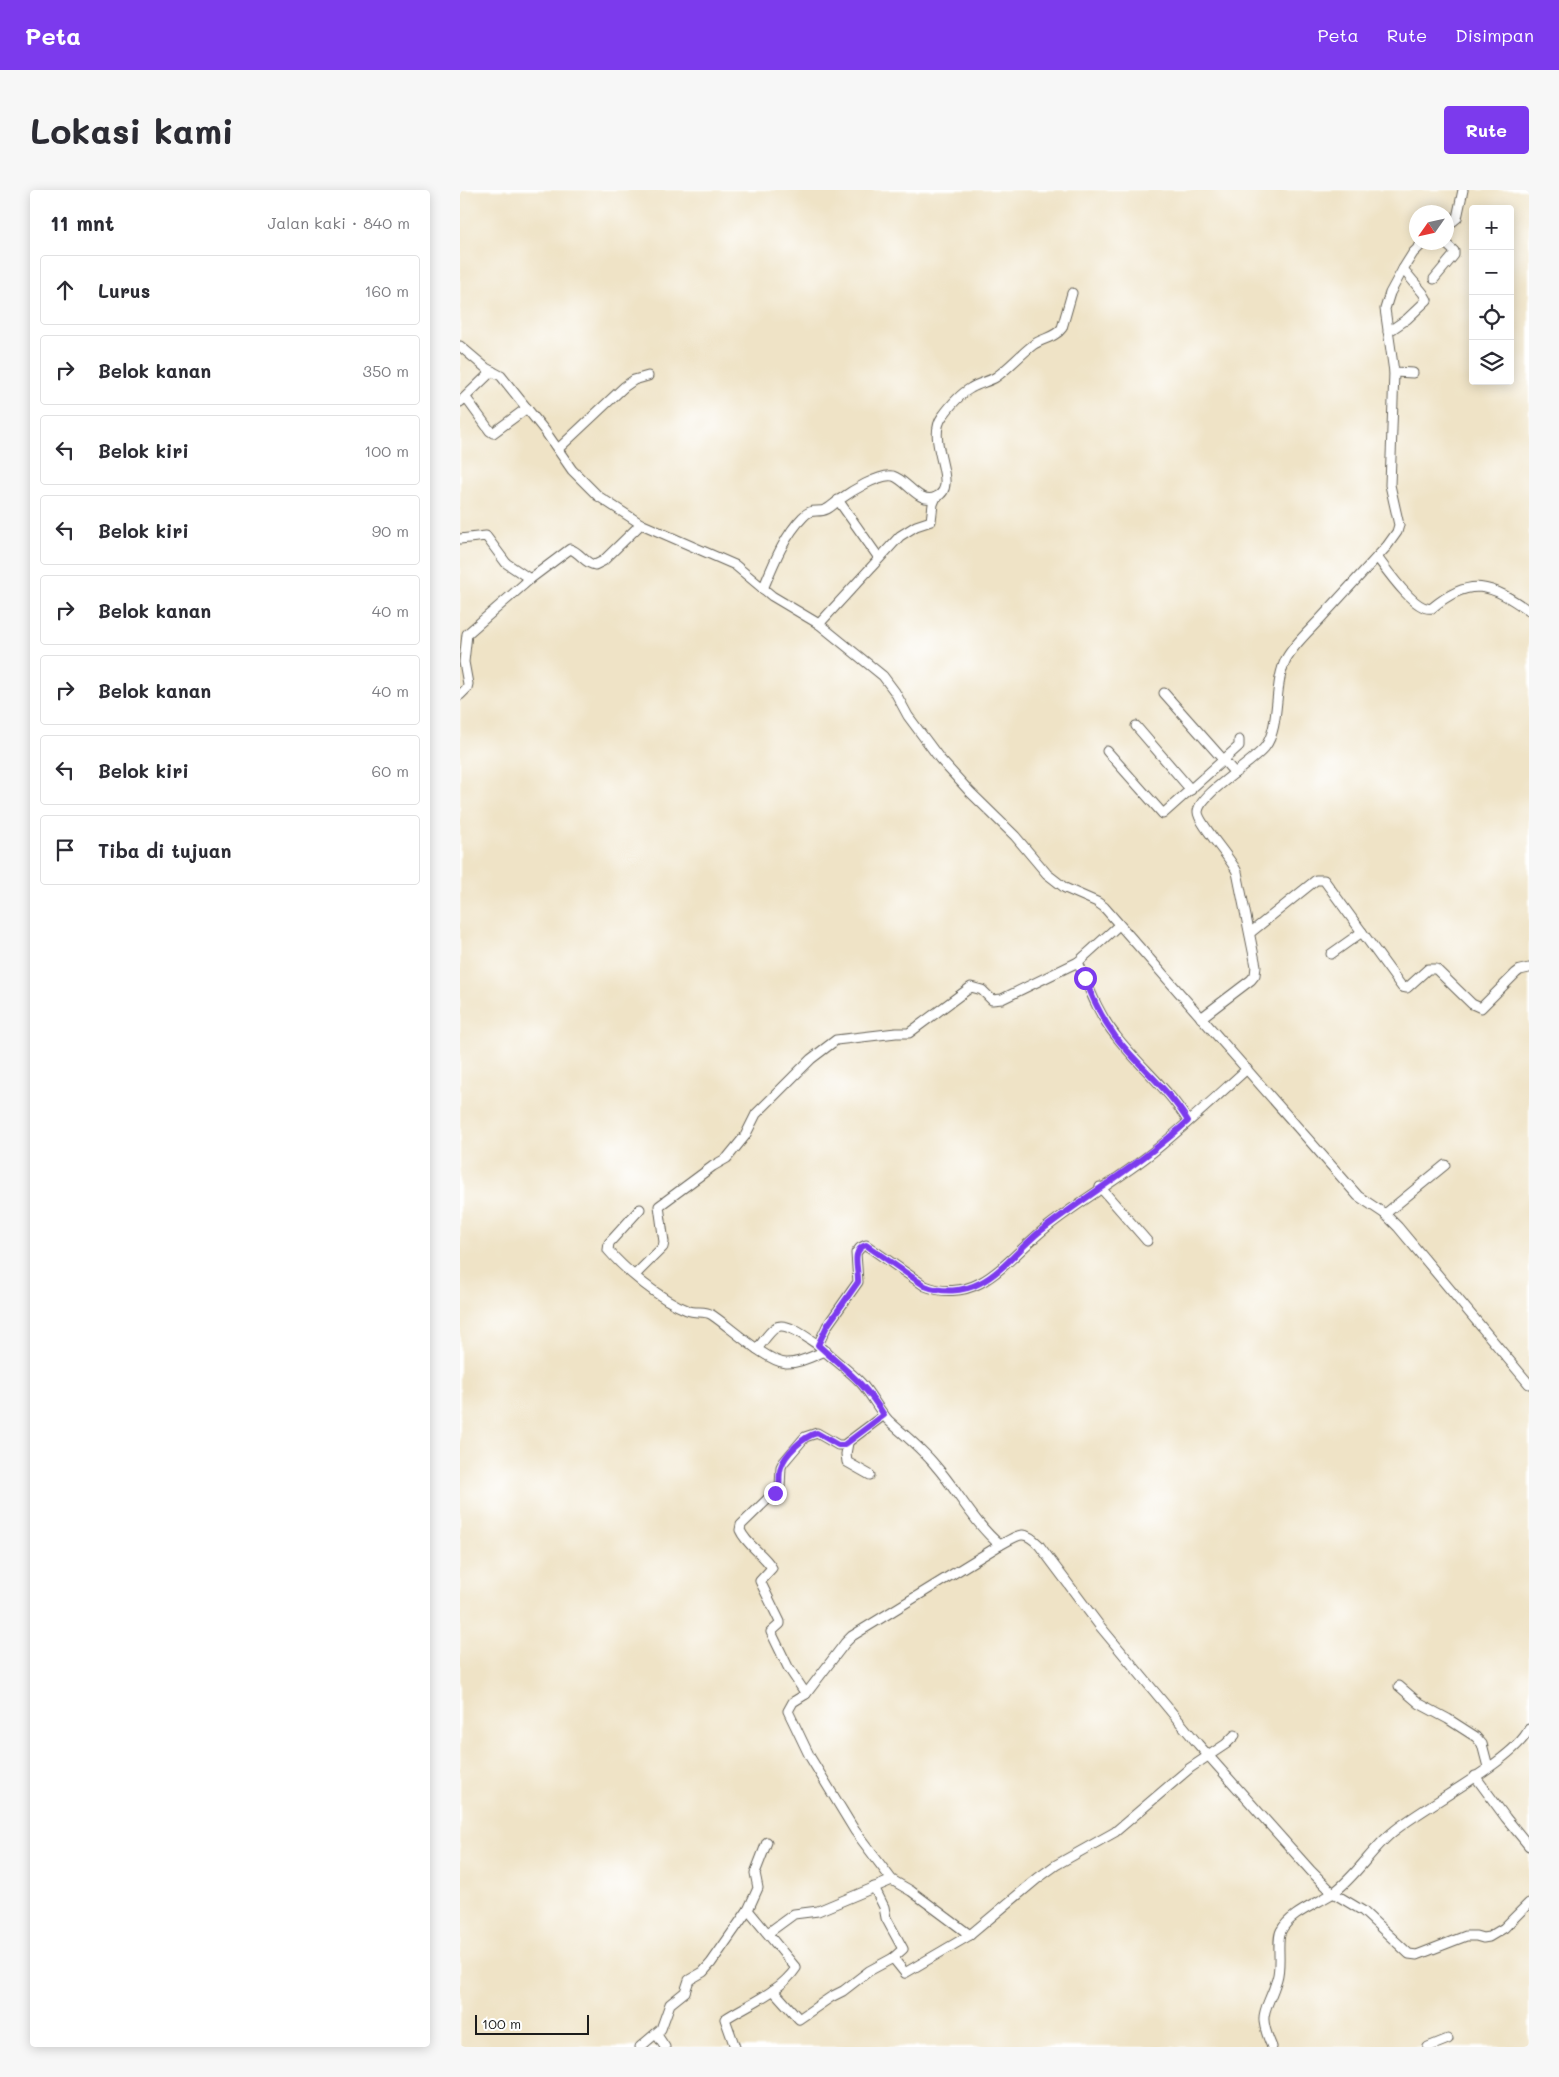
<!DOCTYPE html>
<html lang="id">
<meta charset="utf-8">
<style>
body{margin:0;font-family:Mali,sans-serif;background:#f7f7f7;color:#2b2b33}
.controls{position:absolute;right:15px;top:15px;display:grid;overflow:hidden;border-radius:5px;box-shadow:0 2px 12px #0003}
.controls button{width:45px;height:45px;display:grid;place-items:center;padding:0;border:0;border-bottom:1px solid #e1e1e2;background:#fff;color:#2b2b33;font:25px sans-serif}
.compass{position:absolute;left:949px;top:15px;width:45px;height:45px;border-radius:50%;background:#fff;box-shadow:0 2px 12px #0003;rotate:236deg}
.scale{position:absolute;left:15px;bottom:12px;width:114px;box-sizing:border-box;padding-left:5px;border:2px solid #1c1c1c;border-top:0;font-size:14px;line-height:18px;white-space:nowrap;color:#1c1c1c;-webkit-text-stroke:4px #fff;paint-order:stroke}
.stop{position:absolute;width:15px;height:15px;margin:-11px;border:4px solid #7c3aed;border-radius:50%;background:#fff}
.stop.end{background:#7c3aed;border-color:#fff;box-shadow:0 1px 5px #0008}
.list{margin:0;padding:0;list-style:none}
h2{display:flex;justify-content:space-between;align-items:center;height:65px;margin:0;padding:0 20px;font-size:21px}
h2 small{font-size:16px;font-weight:400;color:#7c7c81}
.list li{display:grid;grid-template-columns:32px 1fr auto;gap:15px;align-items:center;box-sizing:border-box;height:70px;margin:0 10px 10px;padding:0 10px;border:1px solid #e1e1e2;border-radius:5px}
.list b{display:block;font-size:19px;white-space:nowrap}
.list em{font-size:16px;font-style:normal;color:#7c7c81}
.icon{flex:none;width:28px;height:28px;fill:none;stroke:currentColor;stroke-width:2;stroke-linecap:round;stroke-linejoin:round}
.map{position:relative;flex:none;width:1069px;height:1857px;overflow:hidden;border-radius:5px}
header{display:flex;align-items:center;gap:30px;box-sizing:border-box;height:70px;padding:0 25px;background:#7c3aed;color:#fff}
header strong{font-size:24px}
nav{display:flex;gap:28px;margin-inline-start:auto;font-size:18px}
.intro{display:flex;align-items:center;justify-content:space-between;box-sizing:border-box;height:120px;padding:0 30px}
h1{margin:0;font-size:35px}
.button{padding:12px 22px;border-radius:5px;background:#7c3aed;color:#fff;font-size:18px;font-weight:700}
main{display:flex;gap:30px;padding:0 30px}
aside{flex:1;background:#fff;border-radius:5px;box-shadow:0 2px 12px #0003}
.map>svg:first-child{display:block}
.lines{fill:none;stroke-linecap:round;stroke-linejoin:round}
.minor-casing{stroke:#666258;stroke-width:11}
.minor{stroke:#fff;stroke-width:9}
.route{stroke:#7c3aed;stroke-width:6}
</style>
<header>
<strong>Peta</strong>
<nav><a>Peta</a><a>Rute</a><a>Disimpan</a></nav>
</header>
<div class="intro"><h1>Lokasi kami</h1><a class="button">Rute</a></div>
<main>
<aside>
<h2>11 mnt<small>Jalan kaki · 840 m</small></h2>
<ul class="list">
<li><svg class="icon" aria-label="ahead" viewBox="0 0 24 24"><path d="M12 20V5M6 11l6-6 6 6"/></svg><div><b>Lurus</b></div><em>160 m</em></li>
<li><svg class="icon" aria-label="right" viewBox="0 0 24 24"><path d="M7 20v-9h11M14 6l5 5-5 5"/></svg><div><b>Belok kanan</b></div><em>350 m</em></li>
<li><svg class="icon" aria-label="left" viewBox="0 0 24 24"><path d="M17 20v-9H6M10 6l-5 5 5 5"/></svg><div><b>Belok kiri</b></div><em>100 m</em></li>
<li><svg class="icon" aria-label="left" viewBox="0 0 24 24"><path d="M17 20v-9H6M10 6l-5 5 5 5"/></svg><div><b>Belok kiri</b></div><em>90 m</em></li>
<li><svg class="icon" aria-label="right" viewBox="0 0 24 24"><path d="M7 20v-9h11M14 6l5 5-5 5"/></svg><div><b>Belok kanan</b></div><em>40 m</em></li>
<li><svg class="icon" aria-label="right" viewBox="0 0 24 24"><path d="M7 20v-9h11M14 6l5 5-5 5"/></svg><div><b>Belok kanan</b></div><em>40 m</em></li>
<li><svg class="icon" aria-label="left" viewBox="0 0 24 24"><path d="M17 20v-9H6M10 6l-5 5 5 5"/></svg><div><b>Belok kiri</b></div><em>60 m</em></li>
<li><svg class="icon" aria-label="arrive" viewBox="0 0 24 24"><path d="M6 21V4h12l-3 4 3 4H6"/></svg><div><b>Tiba di tujuan</b></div></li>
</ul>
</aside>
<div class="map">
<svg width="1069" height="1857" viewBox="0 0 1069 1857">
<rect width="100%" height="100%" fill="#fff"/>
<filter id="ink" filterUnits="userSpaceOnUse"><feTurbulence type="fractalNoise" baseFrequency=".02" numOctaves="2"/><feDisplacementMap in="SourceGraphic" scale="10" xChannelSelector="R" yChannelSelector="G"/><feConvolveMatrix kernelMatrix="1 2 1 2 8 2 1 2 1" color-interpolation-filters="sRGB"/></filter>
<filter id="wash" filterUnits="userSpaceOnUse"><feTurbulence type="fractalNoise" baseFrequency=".0096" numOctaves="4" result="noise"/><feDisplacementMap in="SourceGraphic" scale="20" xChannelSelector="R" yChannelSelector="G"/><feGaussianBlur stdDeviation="1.12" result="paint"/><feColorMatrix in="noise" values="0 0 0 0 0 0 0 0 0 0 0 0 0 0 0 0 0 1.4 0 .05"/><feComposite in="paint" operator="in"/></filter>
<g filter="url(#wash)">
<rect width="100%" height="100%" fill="#efe3c6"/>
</g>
<g filter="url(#ink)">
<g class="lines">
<g class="minor-casing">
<g id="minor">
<polyline points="986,37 997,28 1003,0"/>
<polyline points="974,89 994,65 994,61 984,52"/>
<polyline points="928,142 947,129 967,110 963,103 943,79"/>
<polyline points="0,156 26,178 41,186 85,241 112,280 138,306 181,334 275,375 312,406 359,434 423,486 435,502 448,526 480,569 510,602 555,646 587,684 605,698 637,712 644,717 898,1006 925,1024 938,1037 1069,1194"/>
<polyline points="934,182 953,183"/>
<polyline points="6,208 30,241 33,243 67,218"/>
<polyline points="0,212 32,181"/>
<polyline points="98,259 164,197 174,190 188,186"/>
<polyline points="378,310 419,368"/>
<path d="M0,349L26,346L46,373L70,389L110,359C120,362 125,374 135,375L143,371L181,334"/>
<path d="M917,367C926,379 956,423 972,418C1010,386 1031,394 1069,421"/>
<path d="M303,399C313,375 324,346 343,327C352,317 357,324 367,319C371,317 375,313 379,310C390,302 420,283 433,286C447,290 459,315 476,307C501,297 465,251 482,227C490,216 500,204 511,198C519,193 528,192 536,187C549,178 560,165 573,155C582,148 595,148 602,138L612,103"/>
<polyline points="359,434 440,346 456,336 471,331 473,314 476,307"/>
<polyline points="704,503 775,583"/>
<polyline points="0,505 7,498 8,494 4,472 7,444 70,389"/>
<polyline points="676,536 731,600"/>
<polyline points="647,561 703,624 779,556 779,550"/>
<polyline points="790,743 856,690 864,690 942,797 947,798 968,779 976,779 1012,814 1021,818 1056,783 1060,780 1069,778"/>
<polyline points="871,764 902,742"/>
<path d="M618,772C629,798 638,824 656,846C679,876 708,898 728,931"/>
<path d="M741,828L791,790L795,785L796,776L777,682C771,668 738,633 738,622C738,605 794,572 805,557C821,536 813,495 826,469C834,454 849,441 860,429C883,404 905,380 927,356L937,342L939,335L930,295L934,182L925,119L930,103L943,79L953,63L964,52"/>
<path d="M787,879C756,907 725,936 693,962C659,989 621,1010 587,1037C566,1053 543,1081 520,1093C503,1102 482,1103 465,1096L406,1055L400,1058L396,1063L398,1092L367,1136L358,1155C371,1168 388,1179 401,1193C411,1204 418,1219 428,1230C444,1245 461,1258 475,1275C498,1301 513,1332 540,1355C558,1346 562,1338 579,1355L639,1435L738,1554L851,1681L873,1703L903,1721L949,1764L957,1765L1006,1746H1016L1023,1748L1029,1747L1044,1738L1069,1713"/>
<polyline points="640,997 687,1051"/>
<path d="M180,1019L149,1053L148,1060C166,1081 201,1110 227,1120C236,1124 244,1120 252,1125C269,1136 307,1172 326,1173C339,1174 354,1165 366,1161"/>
<polyline points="925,1024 985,975"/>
<polyline points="175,1085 203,1057 204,1052 199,1016 253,976 267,968 285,946 296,924 351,869 376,850 436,843 449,843 511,797 522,800 532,810 542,809 618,772 659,735"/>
<path d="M297,1159C303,1152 308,1143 315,1138C325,1130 349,1149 358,1155"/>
<polyline points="388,1253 386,1264 387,1272 410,1285"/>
<polyline points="939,1496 960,1514 988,1529 1016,1547 1022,1554 1028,1577"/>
<polyline points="346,1504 385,1453 392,1446 540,1355"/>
<polyline points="1015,1586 1046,1628 1069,1656"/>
<polyline points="414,1697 424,1717 426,1728 443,1759 433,1768"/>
<polyline points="308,1743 334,1724 358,1721 432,1690"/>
<polyline points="510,1745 578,1688 596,1675 655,1642 730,1578 766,1554 775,1545"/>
<path d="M313,1800L339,1829L371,1807L383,1801L409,1781L433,1768L445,1783L510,1745L451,1701L432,1690L395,1641L350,1567L328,1521L333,1512L346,1504L328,1477L311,1442L320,1434V1432L300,1391L312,1378C303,1363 287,1356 280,1340L281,1335L320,1297L321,1277L323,1273L345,1247L357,1243L378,1255H384L424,1225"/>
<polyline points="197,1845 205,1857"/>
<polyline points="180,1857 201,1839 210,1814 225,1802 229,1790 243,1782 251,1773 288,1720 298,1698 295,1683 307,1652"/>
<path d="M275,1857L265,1829C288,1814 320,1802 336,1778L288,1720"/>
<path d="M812,1857C796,1820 807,1823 817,1789C822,1774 816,1750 821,1741C830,1723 857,1714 873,1703C897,1686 911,1659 934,1641C964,1616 1055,1570 1069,1539"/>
<polyline points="968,1857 988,1849"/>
</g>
</g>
<use href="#minor" class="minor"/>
</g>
</g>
<g class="lines" filter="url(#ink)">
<path class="route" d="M315,1303C323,1293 317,1288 321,1277C325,1264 344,1246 357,1243L378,1255H384L424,1225C405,1193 384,1179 358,1155L367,1136L398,1092C399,1080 390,1060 406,1055L465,1096C482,1103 503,1102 520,1093C542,1082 559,1059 578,1043C627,1005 681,974 728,931C708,898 678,876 655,846C642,828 632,808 625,788"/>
</g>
</svg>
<div class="controls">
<button>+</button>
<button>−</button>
<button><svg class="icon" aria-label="locate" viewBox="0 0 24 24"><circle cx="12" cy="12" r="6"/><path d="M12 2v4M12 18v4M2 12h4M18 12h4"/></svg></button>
<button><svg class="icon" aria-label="layers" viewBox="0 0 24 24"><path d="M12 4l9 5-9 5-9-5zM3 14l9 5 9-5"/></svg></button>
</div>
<svg class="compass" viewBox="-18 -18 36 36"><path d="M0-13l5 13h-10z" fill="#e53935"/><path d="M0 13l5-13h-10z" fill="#7c7c81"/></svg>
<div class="scale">100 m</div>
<div class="stop" style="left:625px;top:788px"></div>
<div class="stop end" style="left:315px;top:1303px"></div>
</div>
</main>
